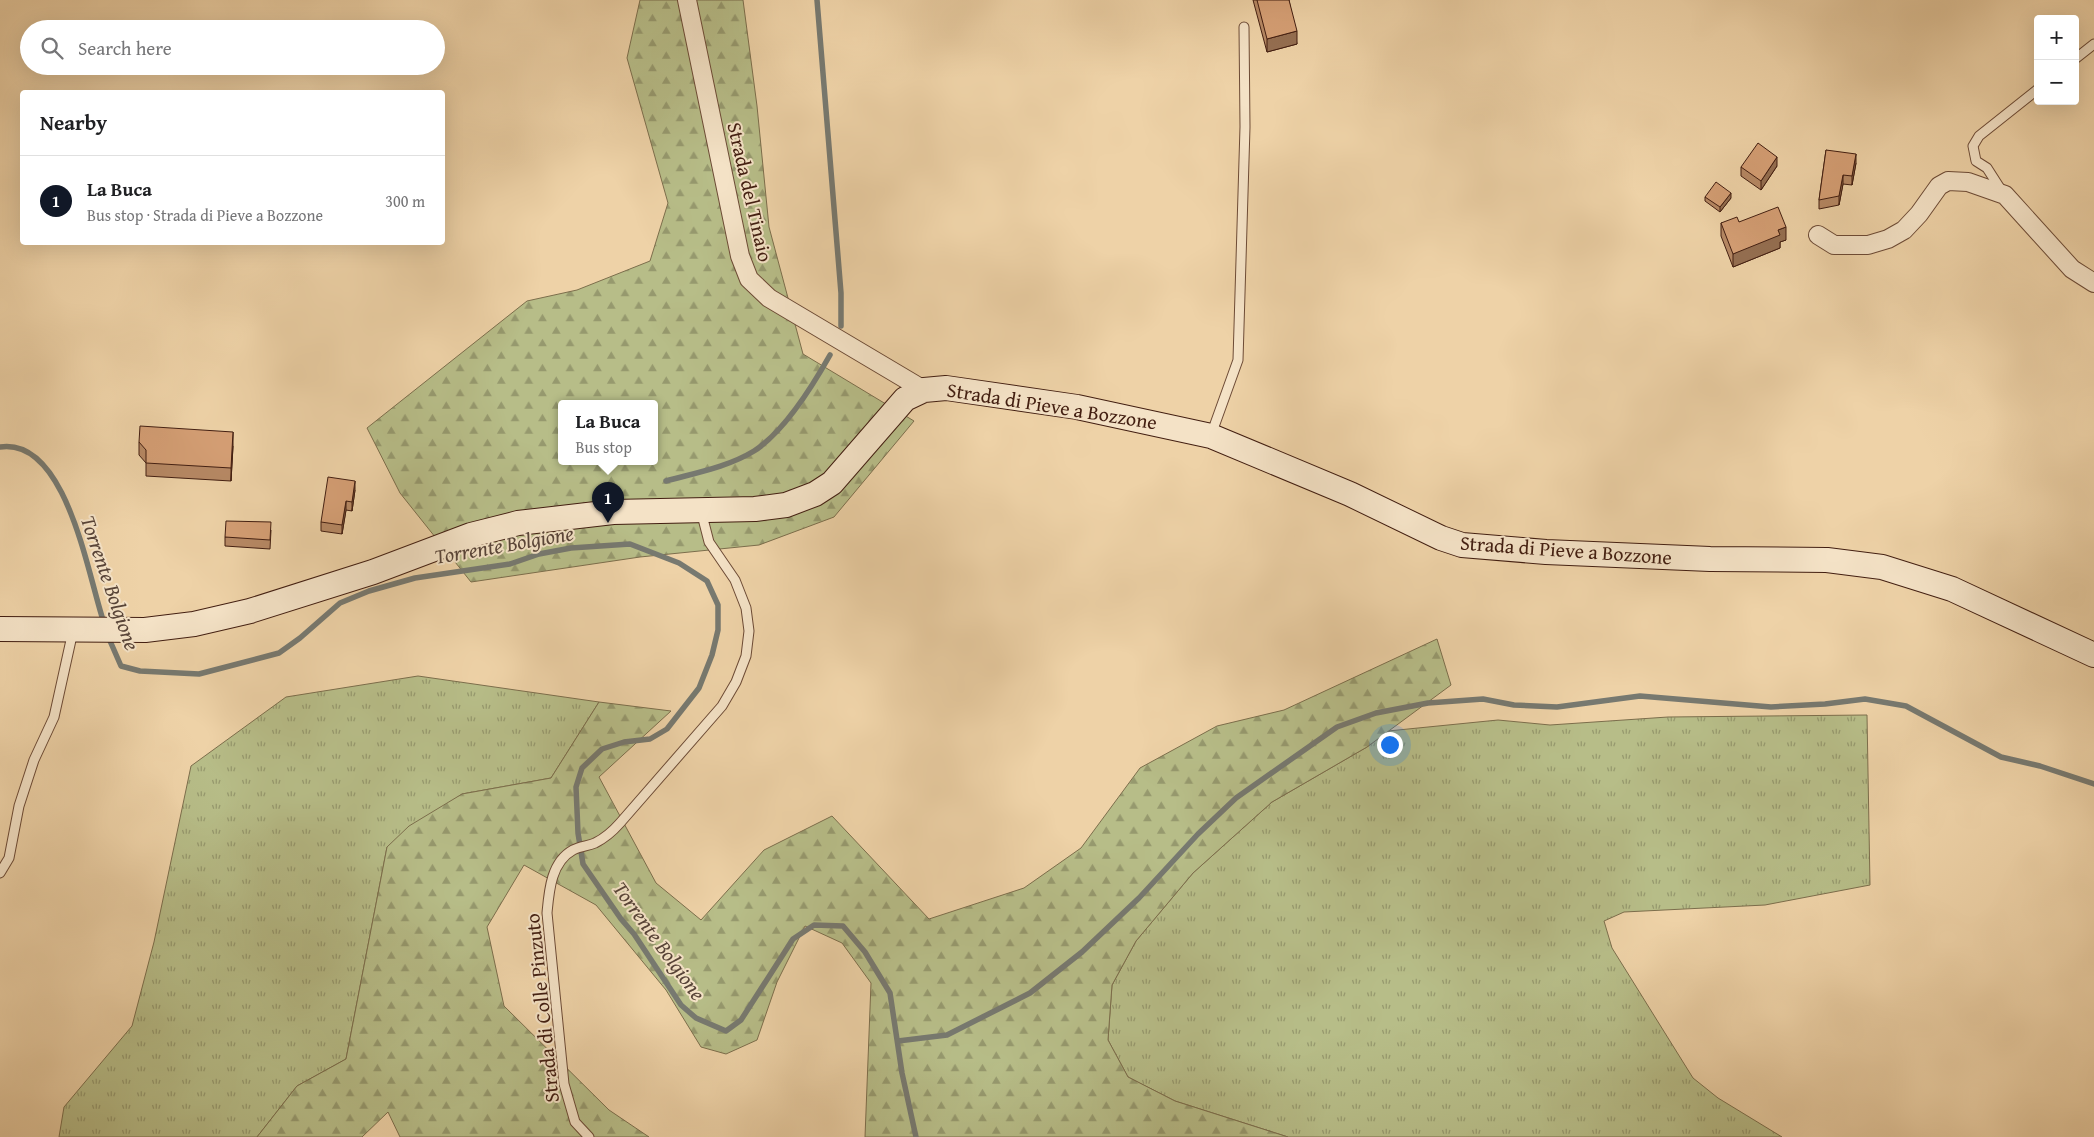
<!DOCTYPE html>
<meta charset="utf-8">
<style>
body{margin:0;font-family:"Gentium Book Plus",serif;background:#f6f6f6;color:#202124}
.controls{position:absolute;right:15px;top:15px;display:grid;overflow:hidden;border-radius:5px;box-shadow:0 5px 20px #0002}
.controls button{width:45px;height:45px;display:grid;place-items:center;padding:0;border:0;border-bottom:1px solid #e0e0e0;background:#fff;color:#202124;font:25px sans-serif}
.you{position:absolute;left:1389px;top:744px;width:18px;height:18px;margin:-12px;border:4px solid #fff;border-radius:50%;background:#1a73e8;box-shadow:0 0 0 8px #1a73e833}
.badge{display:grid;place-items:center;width:32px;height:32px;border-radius:50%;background:#111827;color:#fff;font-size:16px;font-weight:700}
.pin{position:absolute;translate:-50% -41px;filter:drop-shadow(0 1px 2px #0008)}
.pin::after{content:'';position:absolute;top:26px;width:18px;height:15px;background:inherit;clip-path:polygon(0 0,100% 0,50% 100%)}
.popup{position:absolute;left:558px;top:400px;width:100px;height:65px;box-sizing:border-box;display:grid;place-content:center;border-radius:5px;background:#fff;filter:drop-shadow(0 1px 4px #0005);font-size:16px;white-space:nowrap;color:#757577}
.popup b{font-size:19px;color:#202124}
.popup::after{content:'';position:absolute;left:50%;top:100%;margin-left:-10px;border:10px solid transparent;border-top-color:#fff}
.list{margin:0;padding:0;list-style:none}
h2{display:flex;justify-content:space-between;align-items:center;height:65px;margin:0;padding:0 20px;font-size:21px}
h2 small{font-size:16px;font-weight:400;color:#757577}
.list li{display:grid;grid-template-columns:32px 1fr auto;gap:15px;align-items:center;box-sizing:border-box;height:90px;padding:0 20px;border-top:1px solid #e0e0e0}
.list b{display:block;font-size:19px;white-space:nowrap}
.list p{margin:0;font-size:16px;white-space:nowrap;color:#757577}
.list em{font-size:16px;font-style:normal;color:#757577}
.icon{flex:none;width:28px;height:28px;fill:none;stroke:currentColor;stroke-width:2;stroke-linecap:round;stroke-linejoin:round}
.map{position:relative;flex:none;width:2094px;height:1137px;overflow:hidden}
.search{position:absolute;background:#fff;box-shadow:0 5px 20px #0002;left:20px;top:20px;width:425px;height:55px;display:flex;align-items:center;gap:12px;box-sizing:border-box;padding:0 18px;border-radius:28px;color:#757577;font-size:19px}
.panel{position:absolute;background:#fff;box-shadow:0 5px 20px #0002;left:20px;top:90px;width:425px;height:155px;border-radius:5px}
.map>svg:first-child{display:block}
.grass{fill:url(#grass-tufts);stroke:#7c6e4c}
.forest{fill:url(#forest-firs);stroke:#7c6e4c;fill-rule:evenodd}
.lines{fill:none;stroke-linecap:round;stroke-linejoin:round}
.stream{stroke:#777970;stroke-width:5.5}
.lane-casing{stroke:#6d4b36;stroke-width:11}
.street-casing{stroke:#6d4b36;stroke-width:20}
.secondary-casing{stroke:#421e11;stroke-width:26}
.lane{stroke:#f4e2c6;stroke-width:9}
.street{stroke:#f4e2c6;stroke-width:18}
.secondary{stroke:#f4e2c6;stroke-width:24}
.wall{fill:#b78965;stroke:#421e11}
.shaded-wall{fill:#956f52;stroke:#421e11}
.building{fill:#d59f75;stroke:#421e11}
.labels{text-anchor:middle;stroke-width:4;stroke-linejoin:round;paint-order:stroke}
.street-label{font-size:20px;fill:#421e11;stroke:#f4e2c6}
.water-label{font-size:21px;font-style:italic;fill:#584438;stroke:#f4e2c6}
</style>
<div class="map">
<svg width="2094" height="1137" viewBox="0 0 2094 1137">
<defs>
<pattern id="grass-tufts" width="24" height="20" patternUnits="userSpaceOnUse" patternTransform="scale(1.25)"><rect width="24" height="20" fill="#b7bd88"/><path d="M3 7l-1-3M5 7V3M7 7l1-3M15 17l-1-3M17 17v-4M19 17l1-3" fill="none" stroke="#96996e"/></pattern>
<pattern id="forest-firs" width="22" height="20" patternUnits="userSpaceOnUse" patternTransform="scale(1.25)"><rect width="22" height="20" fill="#b7bd88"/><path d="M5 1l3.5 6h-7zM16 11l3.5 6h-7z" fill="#96996e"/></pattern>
</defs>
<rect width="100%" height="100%" fill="#eed2a7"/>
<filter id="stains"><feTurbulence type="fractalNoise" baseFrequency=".004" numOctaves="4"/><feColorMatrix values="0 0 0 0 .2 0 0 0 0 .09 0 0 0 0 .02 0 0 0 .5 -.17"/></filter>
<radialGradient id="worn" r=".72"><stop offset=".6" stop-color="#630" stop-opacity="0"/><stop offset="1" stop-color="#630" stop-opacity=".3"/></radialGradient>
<g class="grass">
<polygon points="418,676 599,702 551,778 462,794 387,847 346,1059 297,1086 257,1137 59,1137 64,1107 132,1026 154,942 191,766 286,697"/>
<polygon points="1867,715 1870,885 1765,905 1624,912 1604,921 1612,948 1693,1078 1718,1098 1782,1137 1288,1137 1175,1101 1128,1077 1108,1040 1112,985 1136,941 1193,873 1272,802 1367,747 1388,731 1498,720 1550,725 1668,717"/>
</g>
<g class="forest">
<path d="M640,0H743L757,106L769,227L803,354L914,421L834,517L759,545L640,557L471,582L400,493L367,428L527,301L577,290L650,261L668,203L627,58ZM562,404H654V462H562Z"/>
<polygon points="1437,639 1451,685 1367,747 1272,802 1193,873 1136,941 1112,985 1108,1040 1128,1077 1175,1101 1288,1137 865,1137 871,983 842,943 805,926 777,982 757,1040 726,1054 701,1047 666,990 596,905 524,865 487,927 504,1006 609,1110 649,1137 400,1137 388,1112 362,1137 257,1137 297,1086 346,1059 387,847 409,826 462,794 551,778 599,702 671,711 599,777 656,883 701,920 764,850 832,816 929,919 1024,888 1081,848 1140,768 1217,726 1284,710"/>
</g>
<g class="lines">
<g class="stream">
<polyline points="817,0 841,293 841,326"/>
<path d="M0,447C67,437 88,577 104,623"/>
<path d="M666,481C695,473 728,467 754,451C785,431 812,387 830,355"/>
<polyline points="107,634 121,666 140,671 199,674 279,653 300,638 340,603 369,591 415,578 510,564 539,554 571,548 630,544 679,563 707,581 718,605 718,630 712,655 699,688 667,729 650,739 624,742 602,749 582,768 576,787 578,833 583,864 621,919 634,934 681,1005 696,1018 726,1031 741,1020 793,939 814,925 843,926 865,952 890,993 902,1073 916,1137"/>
<polyline points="898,1041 947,1035 1030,993 1082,952 1139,898 1198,834 1236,798 1337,727 1376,713 1428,703 1483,699 1514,705 1557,707 1640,696 1771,707 1825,704 1865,699 1906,706 2001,757 2040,766 2094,784"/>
</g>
<g class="lane-casing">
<g id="lane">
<polyline points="2075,59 2094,44"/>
<polyline points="2003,193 1987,168 1976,161 1973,146 1979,136 2038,89"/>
<polyline points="1211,435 1238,360 1245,127 1244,27"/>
<polyline points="0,873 9,858 19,806 34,760 54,717 73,631"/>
<path d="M589,1137L575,1122L564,1084L547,913C549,891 551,862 573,850C580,846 588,846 595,843C605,838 613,831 620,823L722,706L736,682L746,656L749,631L746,608L735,580L709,542L701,511"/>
</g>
</g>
<g class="street-casing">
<g id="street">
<polyline points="687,0 740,256 749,279 769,298 924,390"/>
<polyline points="1818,235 1834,245 1868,245 1888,239 1904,230 1919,214 1939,186 1948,181 1968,182 2005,195 2072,269 2094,283"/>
</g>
</g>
<g class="secondary-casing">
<polyline id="secondary" points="0,629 145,630 194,624 250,611 373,572 471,535 518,523 613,512 755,509 786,505 815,494 832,483 905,399 924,390 946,388 1077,407 1211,436 1350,494 1441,538 1462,545 1546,552 1710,559 1827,560 1882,567 1952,589 2094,655"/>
</g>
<use href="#lane" class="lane"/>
<use href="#street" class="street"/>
<use href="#secondary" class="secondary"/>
</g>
<g class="wall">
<polygon points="1253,0 1289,0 1297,44 1267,52"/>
<polygon points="1826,150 1856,163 1852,185 1843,184 1839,205 1819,209 1819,200"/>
<polygon points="1777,166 1761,190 1741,176 1741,167"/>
<polygon points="1705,197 1731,198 1720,212 1705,201"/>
<polygon points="1739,222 1786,240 1780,242 1780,248 1733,267 1721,236 1721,223"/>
<polygon points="139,442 233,446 231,481 146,476 146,463 139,455"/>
<polygon points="355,490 352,511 346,510 342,534 321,531 321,522"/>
<polygon points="271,530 270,549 225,546 225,537"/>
</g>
<g class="shaded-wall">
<polygon points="1297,31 1297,44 1267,52 1267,39"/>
<polygon points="1856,154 1856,163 1852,185 1852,176"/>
<polygon points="1777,157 1777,166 1761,190 1761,181"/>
<polygon points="1843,175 1843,184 1839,205 1839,196"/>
<polygon points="1731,193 1731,198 1720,212 1720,207"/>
<polygon points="1786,227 1786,240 1780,242 1780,248 1733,267 1733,254 1778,230"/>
<polygon points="233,432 233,446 231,481 231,468"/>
<polygon points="355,481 355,490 352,511 352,502"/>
<polygon points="346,501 346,510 342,534 342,525"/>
</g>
<g class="building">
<polygon points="1257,0 1289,0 1297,31 1267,39"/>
<polygon points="1758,143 1777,157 1761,181 1741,167"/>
<polygon points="1826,150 1856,154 1852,176 1843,175 1839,196 1819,200"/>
<polygon points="1716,182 1731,193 1720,207 1705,197"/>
<polygon points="1778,207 1786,227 1778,230 1780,235 1733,254 1721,223 1737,217 1739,222"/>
<polygon points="140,426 233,432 231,468 146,463 146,450 139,442"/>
<polygon points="328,477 355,481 352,502 346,501 342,525 321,522"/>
<polygon points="226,521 271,522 270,540 225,537"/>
</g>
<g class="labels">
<g class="street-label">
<text transform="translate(750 192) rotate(77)" y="7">Strada del Tinaio</text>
<text transform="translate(1052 406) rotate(9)" y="7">Strada di Pieve a Bozzone</text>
<text transform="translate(1566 550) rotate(4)" y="7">Strada di Pieve a Bozzone</text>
<text transform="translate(542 1008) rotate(-96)" y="7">Strada di Colle Pinzuto</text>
</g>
<g class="water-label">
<text transform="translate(504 545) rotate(-10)" y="7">Torrente Bolgione</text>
<text transform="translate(110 583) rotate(71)" y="7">Torrente Bolgione</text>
<text transform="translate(659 941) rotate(54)" y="7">Torrente Bolgione</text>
</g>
</g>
<rect width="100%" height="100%" filter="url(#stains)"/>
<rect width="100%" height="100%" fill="url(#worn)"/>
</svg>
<div class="controls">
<button>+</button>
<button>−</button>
</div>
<div class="you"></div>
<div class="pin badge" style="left:608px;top:523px">1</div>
<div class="popup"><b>La Buca</b>Bus stop</div>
<div class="search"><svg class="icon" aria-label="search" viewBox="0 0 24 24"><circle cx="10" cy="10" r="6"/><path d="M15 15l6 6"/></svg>Search here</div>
<section class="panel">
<h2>Nearby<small></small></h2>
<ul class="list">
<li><span class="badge">1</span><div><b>La Buca</b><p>Bus stop · Strada di Pieve a Bozzone</p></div><em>300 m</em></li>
</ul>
</section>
</div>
